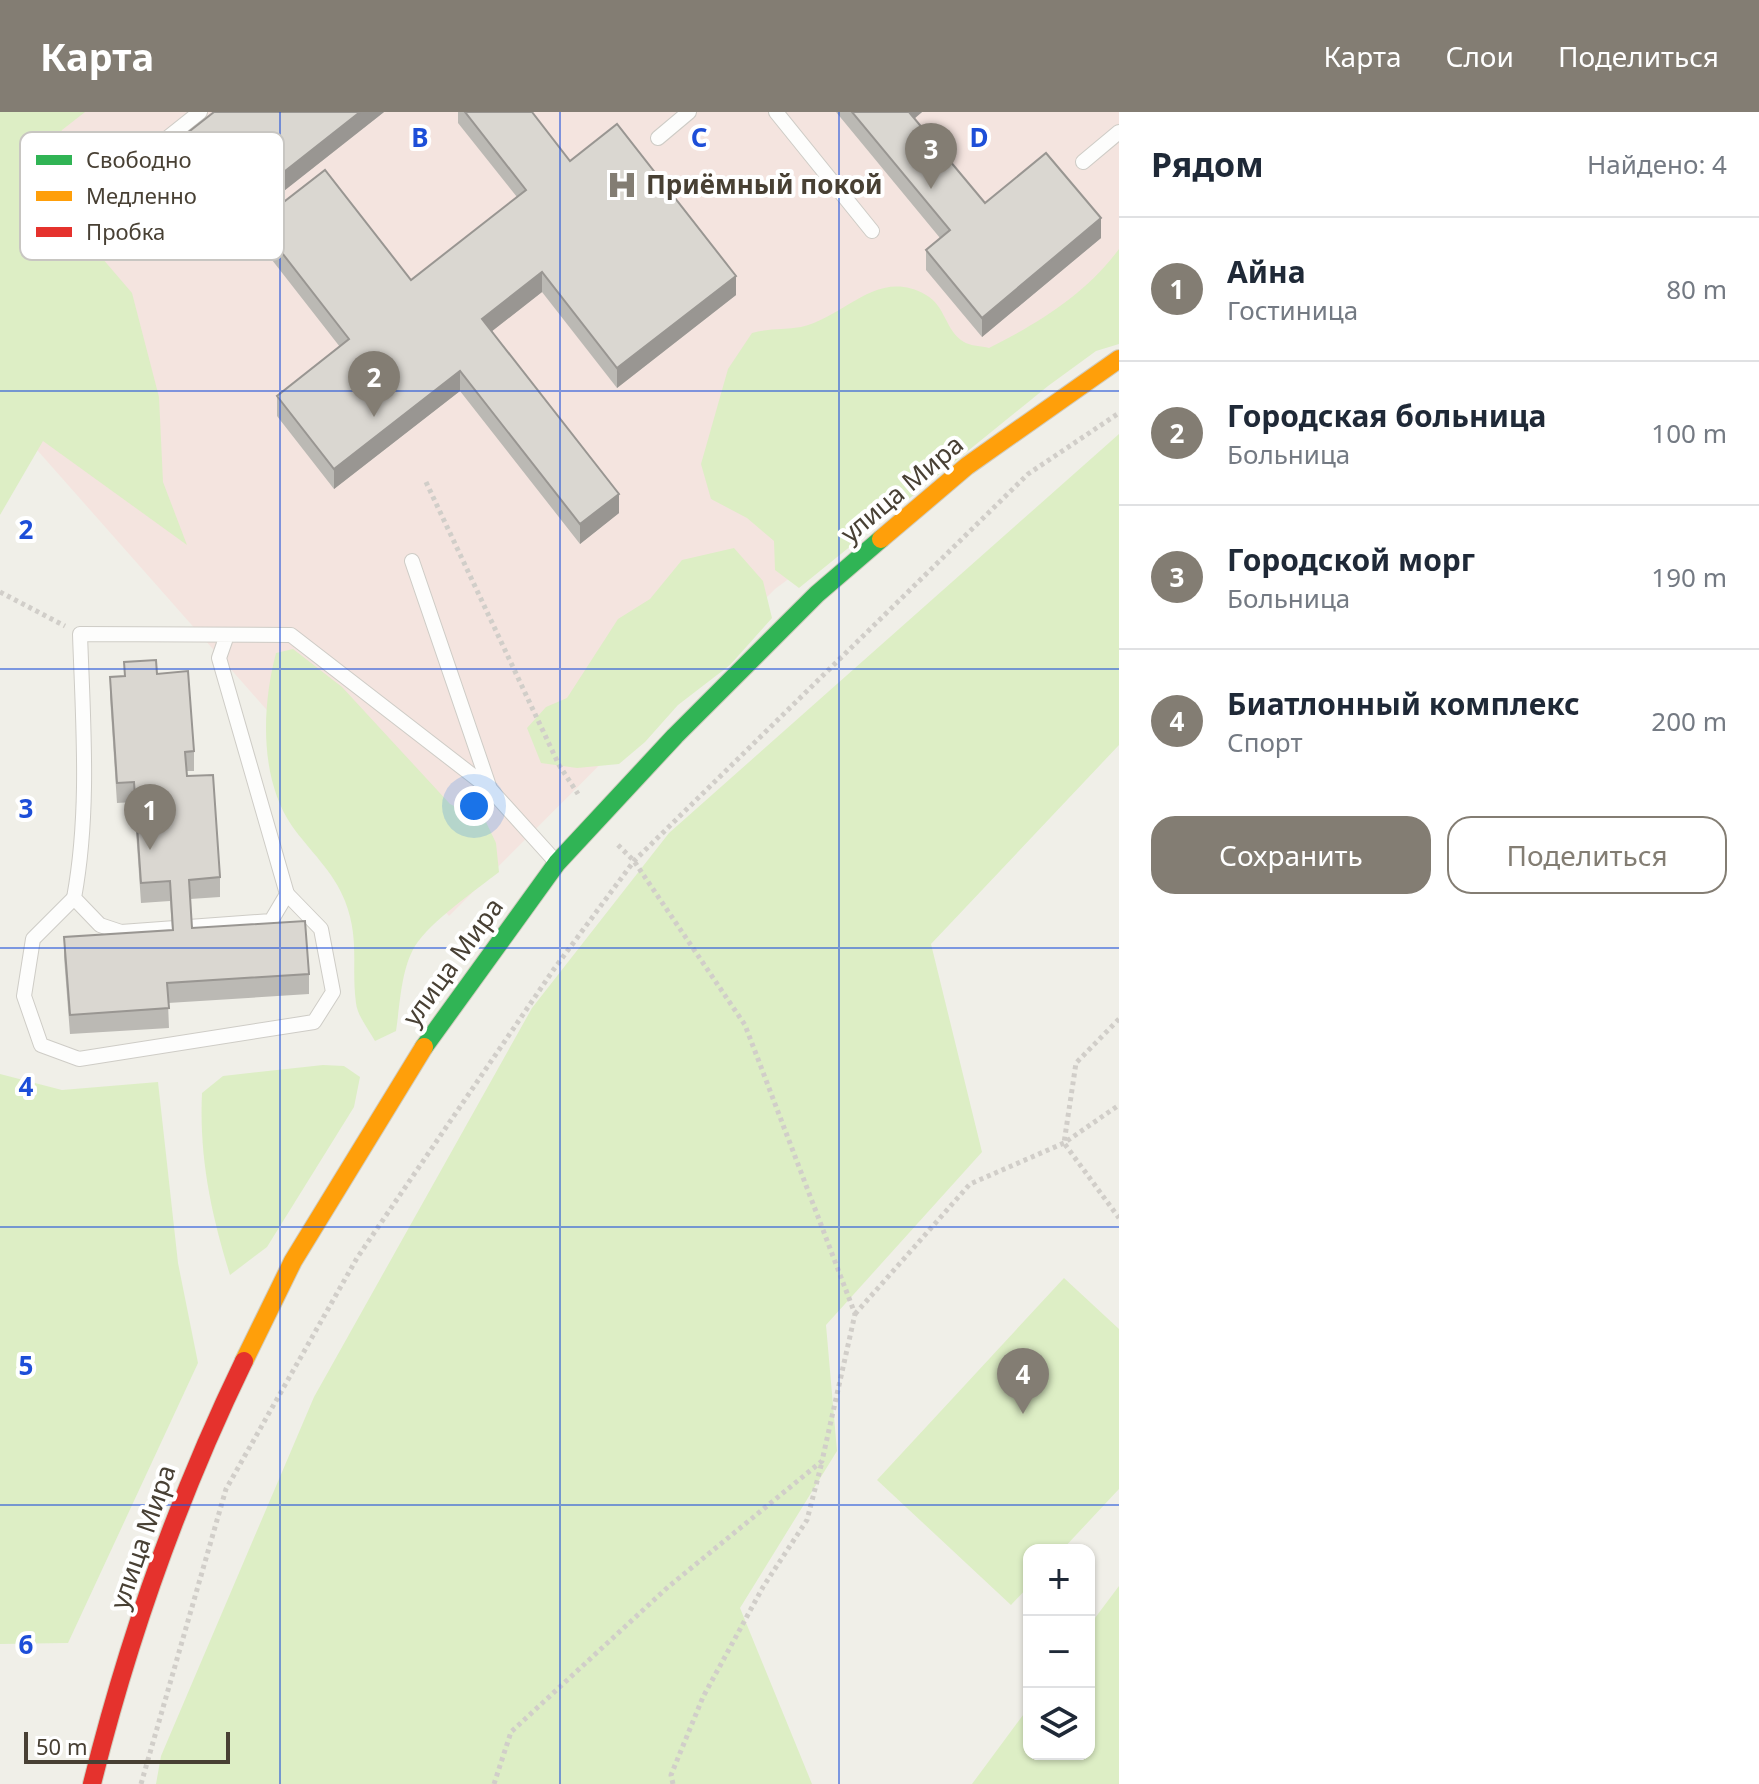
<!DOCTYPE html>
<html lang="ru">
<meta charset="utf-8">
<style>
body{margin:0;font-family:"Noto Sans",sans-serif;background:#f2f2f3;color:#1f2937}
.controls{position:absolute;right:24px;bottom:24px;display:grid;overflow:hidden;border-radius:16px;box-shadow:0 2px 6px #0004}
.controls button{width:72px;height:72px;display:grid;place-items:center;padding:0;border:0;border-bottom:2px solid #e0e1e3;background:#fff;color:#1f2937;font:40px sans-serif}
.scale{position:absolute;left:24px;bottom:20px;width:206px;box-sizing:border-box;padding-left:8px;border:4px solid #484034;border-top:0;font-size:22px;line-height:28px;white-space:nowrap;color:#484034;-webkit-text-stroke:6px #fff;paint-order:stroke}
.you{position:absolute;left:474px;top:694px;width:28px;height:28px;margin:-20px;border:6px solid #fff;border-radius:50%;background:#1a73e8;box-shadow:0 0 0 12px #1a73e833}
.badge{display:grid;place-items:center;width:52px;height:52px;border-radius:50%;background:#837d73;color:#fff;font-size:26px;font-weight:700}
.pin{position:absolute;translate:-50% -66px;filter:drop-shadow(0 2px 4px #0008)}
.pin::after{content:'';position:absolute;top:42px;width:28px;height:24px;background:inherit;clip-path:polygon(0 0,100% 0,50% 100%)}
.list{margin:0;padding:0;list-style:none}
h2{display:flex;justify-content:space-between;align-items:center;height:104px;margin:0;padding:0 32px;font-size:34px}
h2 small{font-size:26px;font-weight:400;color:#747a83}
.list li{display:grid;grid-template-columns:52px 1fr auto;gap:24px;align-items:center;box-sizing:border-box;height:144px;padding:0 32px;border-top:2px solid #e0e1e3}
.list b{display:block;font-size:30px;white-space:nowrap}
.list p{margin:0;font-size:26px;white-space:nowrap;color:#747a83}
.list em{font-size:26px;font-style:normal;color:#747a83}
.actions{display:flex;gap:16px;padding:24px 32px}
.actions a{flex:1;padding:18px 0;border:2px solid #837d73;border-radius:24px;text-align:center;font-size:28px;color:#837d73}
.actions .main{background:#837d73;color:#fff}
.icon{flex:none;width:44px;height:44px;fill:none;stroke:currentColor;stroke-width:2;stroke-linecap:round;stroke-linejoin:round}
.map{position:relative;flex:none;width:1119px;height:1672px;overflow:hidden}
header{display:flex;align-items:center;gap:48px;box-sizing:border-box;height:112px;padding:0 40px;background:#837d73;color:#fff}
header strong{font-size:38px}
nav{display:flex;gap:44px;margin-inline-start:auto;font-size:28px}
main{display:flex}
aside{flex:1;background:#fff}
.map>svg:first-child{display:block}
.medical{fill:#f4e4df}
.green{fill:#ddeec5}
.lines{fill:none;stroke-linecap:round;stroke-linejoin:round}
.lane-casing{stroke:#ceccc6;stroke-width:16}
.fast-casing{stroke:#d0ccbe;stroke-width:20}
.slow-casing{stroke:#d0ccbe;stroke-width:20}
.jam-casing{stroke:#d0ccbe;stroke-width:20}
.path{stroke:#d1cec9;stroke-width:5;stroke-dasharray:4 4;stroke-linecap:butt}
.lane{stroke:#fdfdfc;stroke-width:14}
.fast{stroke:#30b455;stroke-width:18}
.slow{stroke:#ff9f0a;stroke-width:18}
.jam{stroke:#e5322d;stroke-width:18}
.wall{fill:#bbb9b4}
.shaded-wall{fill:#999692}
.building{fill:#dad7d1;stroke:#999692;stroke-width:2}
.grid{fill:none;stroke:#1d4ed8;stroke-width:2;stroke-opacity:0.55}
.labels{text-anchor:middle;stroke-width:8;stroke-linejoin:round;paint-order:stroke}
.poi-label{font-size:26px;font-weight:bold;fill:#484034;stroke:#fff;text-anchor:start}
.street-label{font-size:26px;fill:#484034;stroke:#fff}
.key{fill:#fff;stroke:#c8c6c2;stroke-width:2}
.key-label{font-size:22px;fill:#484034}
.grid-label{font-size:26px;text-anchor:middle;font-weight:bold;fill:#1d4ed8;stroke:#fff;stroke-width:8;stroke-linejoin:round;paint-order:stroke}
</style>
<header>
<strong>Карта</strong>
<nav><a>Карта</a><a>Слои</a><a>Поделиться</a></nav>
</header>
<main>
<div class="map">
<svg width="1119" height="1672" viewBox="0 0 1119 1672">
<rect width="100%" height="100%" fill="#f0efe8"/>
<polygon class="medical" points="82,0 1119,0 1119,214 1075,253 775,477 449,804 0,296 0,72"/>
<g class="green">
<polygon points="0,0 85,0 62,18 42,76 132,181 159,285 163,370 187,433 43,329 0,403"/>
<path d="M1119,137V232L1096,239L1048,274L799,476L775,458L774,429L747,406L711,387L701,352L728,257L752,221C769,216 785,218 801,215C846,205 877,155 926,183C946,194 945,219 964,230C970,234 982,234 989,236C1037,212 1086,182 1119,137Z"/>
<polygon points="1119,322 1119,633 931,832 982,1040 826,1213 837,1339 740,1496 812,1672 156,1672 161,1644 314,1285 532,896 669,721"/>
<polygon points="734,436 763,469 772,506 730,553 678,593 645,630 619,652 577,656 541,651 527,616 546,595 567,586 618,507 650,487 682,448"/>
<path d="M293,537L342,575L450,692L486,710L496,731L499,760C476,778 430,810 415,834C401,857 400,893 396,919L375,929C369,918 357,903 356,891C351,853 360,828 345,789C334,760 309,738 292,714C259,666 262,594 276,541Z"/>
<path d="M323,953L344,954L360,965L354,995L267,1135L230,1163C211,1102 199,1045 202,981L223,964Z"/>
<polygon points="0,962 62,978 158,970 178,1151 198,1251 68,1531 0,1532"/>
<polygon points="1064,1166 1119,1217 1119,1377 1062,1438 1029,1438 1029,1474 1011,1493 877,1368"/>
<polygon points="1119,1474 1119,1672 972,1672 1029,1595 1029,1642 1089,1642 1089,1514"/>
</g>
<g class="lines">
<g class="lane-casing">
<g id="lane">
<polyline points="200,0 151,39 218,126"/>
<polyline points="776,0 872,119"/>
<polyline points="658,26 689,0"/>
<polyline points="1083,50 1119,20"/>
<polyline points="412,449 490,677 556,750"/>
<path d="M227,523L219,546L287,782L271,809L121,820L100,813L74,786C90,699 83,611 80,522L291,523L490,677"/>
<polyline points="74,786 33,827 24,884 41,933 79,947 314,910 333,880 321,817 287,782"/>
</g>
</g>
<g class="fast-casing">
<polyline id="fast" points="424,935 557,751 675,624 817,482 881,427"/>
</g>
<g class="slow-casing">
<g id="slow">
<polyline points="881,427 967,354 1119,247"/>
<polyline points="244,1249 293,1149 424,935"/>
</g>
</g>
<g class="jam-casing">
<path id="jam" d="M92,1672C128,1527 179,1383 244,1249"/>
</g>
<g class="path">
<polyline points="426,370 559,653 578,682"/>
<polyline points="0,480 65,514"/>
<polyline points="1119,907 1076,951 1064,1031 1119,1106"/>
<polyline points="855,1202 970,1072 1064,1031 1119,993"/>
<polyline points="141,1672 226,1377 357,1146 554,857 634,749 1028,362 1119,301"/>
<polyline points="494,1672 511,1620 668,1475 822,1349 855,1202 745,913 634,749 616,731"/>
<polyline points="673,1672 671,1663 703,1585 763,1475 807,1408 822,1350"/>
</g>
<use href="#lane" class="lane"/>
<use href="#fast" class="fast"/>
<use href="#slow" class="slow"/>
<use href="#jam" class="jam"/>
</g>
<g class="wall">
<polygon points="384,0 237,116 181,46 181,26"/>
<polygon points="458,0 532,0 570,49 736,183 617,276 542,180 492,219 619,401 580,432 460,279 334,377 277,304 277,284 340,235 258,130 258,110 411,168 517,85 458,11"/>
<polygon points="836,0 922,0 914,6 985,91 1101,126 982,225 926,158 926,138 940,126"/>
<polygon points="124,550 157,562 194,639 194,659 187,659 187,664 220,765 220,785 190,787 192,816 309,862 309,882 168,891 169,916 70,922 64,845 64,825 172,818 170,789 141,791 134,690 117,691 110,585 110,565 124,564"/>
</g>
<g class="shaded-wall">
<polygon points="360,0 384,0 237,116 237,97"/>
<polygon points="905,0 922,0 905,15"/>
<polygon points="1101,106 1101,126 982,225 982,206"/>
<polygon points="542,160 542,180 482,227 482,207"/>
<polygon points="736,164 736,183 617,276 617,256"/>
<polygon points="460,259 460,279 334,377 334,357"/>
<polygon points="619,382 619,401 580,432 580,412"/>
</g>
<g class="building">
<polygon points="214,0 360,0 237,97 181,26"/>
<polygon points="465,0 532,0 570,49 617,12 736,164 617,256 542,160 482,207 619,382 580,412 460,259 334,357 277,284 349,227 258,110 325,58 411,168 526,78"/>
<polygon points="852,0 909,0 985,91 1046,41 1101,106 982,206 926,138 950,118"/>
<polygon points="156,548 157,562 188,559 194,639 185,640 187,664 213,663 220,765 189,768 192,816 305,809 309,862 167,871 169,896 70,903 64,825 173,818 170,769 141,771 134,670 117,671 110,565 125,564 124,550"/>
</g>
<path class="grid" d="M280,0V1672M560,0V1672M839,0V1672M0,279H1119M0,557H1119M0,836H1119M0,1115H1119M0,1393H1119"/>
<defs>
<g id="hospital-bare" transform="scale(2.4)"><path d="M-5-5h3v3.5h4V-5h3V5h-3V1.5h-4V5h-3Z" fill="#837d73" stroke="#fff" stroke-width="2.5" paint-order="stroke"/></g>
</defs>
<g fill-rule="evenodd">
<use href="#hospital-bare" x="622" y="73"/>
</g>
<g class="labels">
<g class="poi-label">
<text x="646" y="82">Приёмный покой</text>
</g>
<g class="street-label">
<text transform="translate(902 377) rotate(-40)" y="9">улица Мира</text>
<text transform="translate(453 850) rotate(-54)" y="9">улица Мира</text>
<text transform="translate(143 1425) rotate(-71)" y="9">улица Мира</text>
</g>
</g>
<rect x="20" y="20" width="264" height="128" rx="12" class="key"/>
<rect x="36" y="43" width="36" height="10" fill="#30b455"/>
<rect x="36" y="79" width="36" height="10" fill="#ff9f0a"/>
<rect x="36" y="115" width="36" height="10" fill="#e5322d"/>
<g class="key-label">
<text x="86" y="56">Свободно</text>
<text x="86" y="92">Медленно</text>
<text x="86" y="128">Пробка</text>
</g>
<g class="grid-label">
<text x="420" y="35">B</text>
<text x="699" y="35">C</text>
<text x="979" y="35">D</text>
<text x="26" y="427">2</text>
<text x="26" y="706">3</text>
<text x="26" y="984">4</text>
<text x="26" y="1263">5</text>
<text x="26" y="1542">6</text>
</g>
</svg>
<div class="controls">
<button>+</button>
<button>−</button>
<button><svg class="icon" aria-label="layers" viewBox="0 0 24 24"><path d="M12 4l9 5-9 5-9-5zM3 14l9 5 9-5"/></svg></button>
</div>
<div class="scale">50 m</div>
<div class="you"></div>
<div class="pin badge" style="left:150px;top:738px">1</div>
<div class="pin badge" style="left:374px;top:305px">2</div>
<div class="pin badge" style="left:931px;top:77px">3</div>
<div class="pin badge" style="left:1023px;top:1302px">4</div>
</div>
<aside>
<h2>Рядом<small>Найдено: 4</small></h2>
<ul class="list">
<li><span class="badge">1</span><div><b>Айна</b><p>Гостиница</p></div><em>80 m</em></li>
<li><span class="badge">2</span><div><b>Городская больница</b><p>Больница</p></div><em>100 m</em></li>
<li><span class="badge">3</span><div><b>Городской морг</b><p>Больница</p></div><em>190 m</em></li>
<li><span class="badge">4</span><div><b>Биатлонный комплекс</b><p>Спорт</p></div><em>200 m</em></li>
</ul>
<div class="actions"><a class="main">Сохранить</a><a>Поделиться</a></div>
</aside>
</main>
